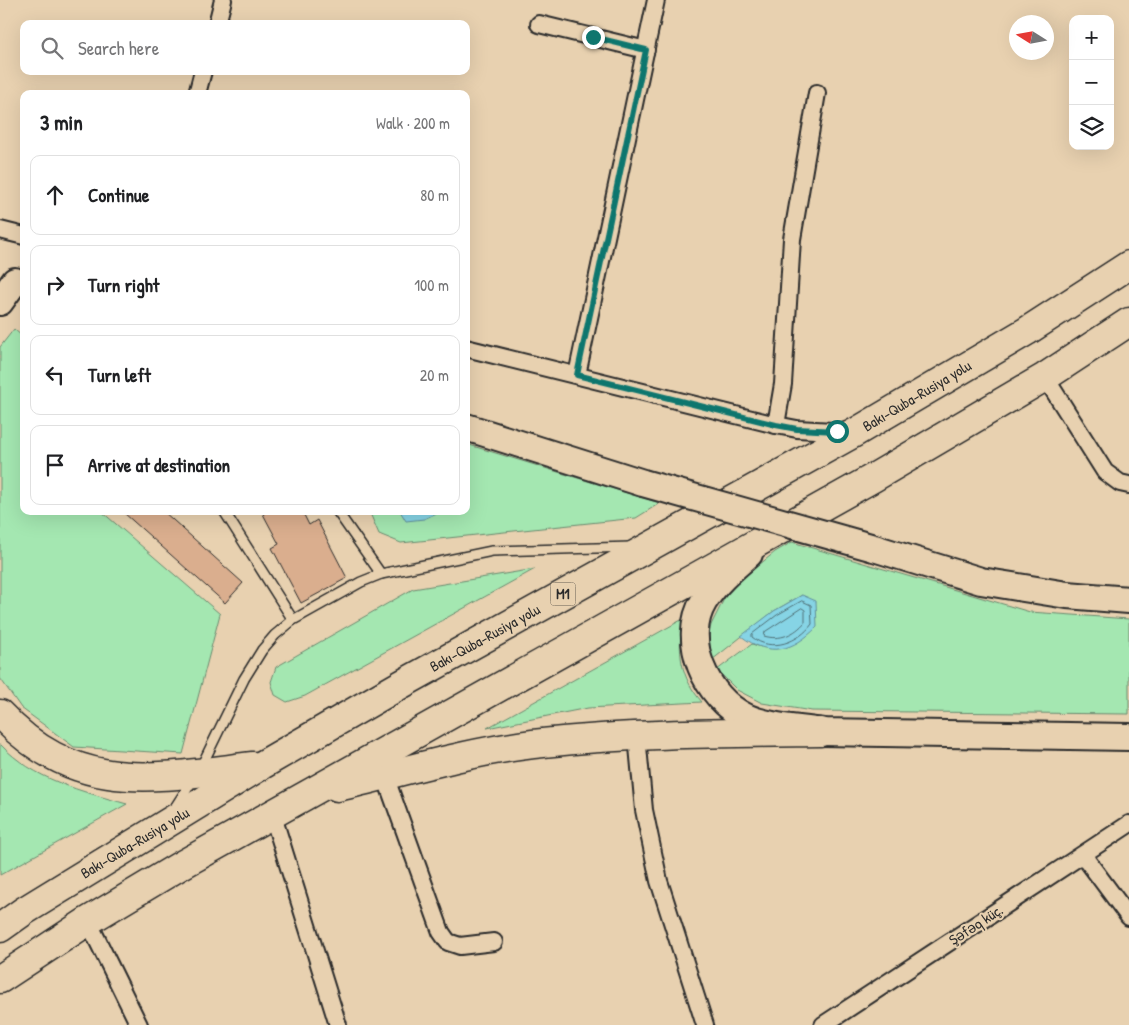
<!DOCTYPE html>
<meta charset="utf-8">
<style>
body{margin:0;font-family:"Patrick Hand",sans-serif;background:#f2f2f2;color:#202124}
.controls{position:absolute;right:15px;top:15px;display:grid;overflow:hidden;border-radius:10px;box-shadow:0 5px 20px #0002}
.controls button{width:45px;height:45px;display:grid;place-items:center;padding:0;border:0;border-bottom:1px solid #e0e0e0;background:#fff;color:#202124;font:25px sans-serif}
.compass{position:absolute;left:1009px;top:15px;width:45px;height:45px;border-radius:50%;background:#fff;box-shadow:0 5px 20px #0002;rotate:281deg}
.stop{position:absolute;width:15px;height:15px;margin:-11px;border:4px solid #0f766e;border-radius:50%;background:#fff}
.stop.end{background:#0f766e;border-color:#fff;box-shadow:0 1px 5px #0008}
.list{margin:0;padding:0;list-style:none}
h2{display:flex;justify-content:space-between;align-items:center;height:65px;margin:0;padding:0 20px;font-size:21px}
h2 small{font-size:16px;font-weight:400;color:#757577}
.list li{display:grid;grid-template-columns:32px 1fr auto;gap:15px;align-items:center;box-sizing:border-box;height:80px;margin:0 10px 10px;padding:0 10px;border:1px solid #e0e0e0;border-radius:10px}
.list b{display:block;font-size:19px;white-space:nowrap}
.list em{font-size:16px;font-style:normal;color:#757577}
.icon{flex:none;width:28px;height:28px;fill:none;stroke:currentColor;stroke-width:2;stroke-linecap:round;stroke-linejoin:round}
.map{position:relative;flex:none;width:1129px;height:1025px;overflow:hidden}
.search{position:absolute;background:#fff;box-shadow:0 5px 20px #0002;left:20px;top:20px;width:450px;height:55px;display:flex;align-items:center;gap:12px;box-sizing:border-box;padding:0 18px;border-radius:10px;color:#757577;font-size:19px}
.panel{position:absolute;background:#fff;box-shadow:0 5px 20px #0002;left:20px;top:90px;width:450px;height:425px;border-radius:10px}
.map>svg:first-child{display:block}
.green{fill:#a4e7b1;stroke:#68896e}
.water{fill:#86d4e5;stroke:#62909b}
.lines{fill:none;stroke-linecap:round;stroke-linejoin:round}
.shore{stroke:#4f6f75;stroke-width:1}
.building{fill:#daae8e;stroke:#2b2b2b}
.lane-casing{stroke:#2b2b2b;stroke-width:12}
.street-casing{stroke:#2b2b2b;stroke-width:20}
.primary-casing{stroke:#2b2b2b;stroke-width:30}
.highway-casing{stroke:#2b2b2b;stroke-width:31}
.lane{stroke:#e8d1b0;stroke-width:9}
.street{stroke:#e8d1b0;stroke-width:16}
.primary{stroke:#e8d1b0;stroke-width:26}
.highway{stroke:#e8d1b0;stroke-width:28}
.primary-bridge-casing{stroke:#2b2b2b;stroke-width:30;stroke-linecap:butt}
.primary-bridge{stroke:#e8d1b0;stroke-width:26}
.route{stroke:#0f766e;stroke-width:6}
.labels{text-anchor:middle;stroke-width:4;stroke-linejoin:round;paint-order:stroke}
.shield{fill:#e8d1b0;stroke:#645d53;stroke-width:1}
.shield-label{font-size:14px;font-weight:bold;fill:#2b2b2b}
.street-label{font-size:15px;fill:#2b2b2b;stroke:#e8d1b0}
</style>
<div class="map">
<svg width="1129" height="1025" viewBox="0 0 1129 1025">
<rect width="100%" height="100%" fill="#e8d1b0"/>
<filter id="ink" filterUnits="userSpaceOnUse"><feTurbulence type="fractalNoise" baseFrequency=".02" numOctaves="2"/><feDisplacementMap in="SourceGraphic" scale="10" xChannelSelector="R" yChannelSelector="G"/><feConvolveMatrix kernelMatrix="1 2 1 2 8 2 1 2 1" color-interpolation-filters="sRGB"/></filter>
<g filter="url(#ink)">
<g class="green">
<polygon points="14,329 24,338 24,511 101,511 220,614 183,754 74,747 21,708 0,678 0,347"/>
<polygon points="466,444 660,503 636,518 401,543 379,534 369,511 466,511"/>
<polygon points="792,542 1030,612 1129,619 1129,714 812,711 762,703 737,690 717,670 752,644 761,647 802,595 774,611 712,660 708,640 711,625 729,589 775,552"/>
<polygon points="535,569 305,696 287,702 275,695 271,682 276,667 413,589"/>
<path d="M683,619C677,651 680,677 702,702L588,708L487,728Z"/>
<path d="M0,744C34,780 81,791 127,804L0,875Z"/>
</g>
<g class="water">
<polygon points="400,511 441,511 424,519 406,521"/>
<path d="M802,595L816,601L817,627C793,651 770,658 741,636L774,611Z"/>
</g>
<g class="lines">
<g class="shore">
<path d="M802,601L811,605L812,624C799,642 771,653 752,637V634L777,615Z"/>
<path d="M802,608L805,610V622C795,634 780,641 764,636L765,632Z"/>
</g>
</g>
<g class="building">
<polygon points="126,511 163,511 243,583 225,603 124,513"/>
<polygon points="268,511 302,511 309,525 317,520 347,578 301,603 272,548 279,544 263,514"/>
</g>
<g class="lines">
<g class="lane-casing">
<g id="lane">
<polyline points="224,511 293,620"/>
<polyline points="337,511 381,574"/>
<polyline points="201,767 244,679 262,650 275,635 293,620 361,582 381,574 492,551 631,547"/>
<polyline points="174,809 194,778"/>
</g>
</g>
<g class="street-casing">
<g id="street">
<polyline points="217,24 223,0"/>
<polyline points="539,24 646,50"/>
<polyline points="197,94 203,71"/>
<polyline points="0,230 24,236"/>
<polyline points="466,348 776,425 797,429 852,432"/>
<polyline points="577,375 656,0"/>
<polyline points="1045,377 1105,472 1120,483 1129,485"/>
<polyline points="776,425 783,384 792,239 817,93"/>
<polyline points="637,736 644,810 659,881 705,1025"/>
<polyline points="385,776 441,932 448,942 460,946 494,942"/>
<polyline points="272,813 338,1025"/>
<polyline points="1083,855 1129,917"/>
<polyline points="88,921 139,1025"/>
<polyline points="823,1025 1129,824"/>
</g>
</g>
<g class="primary-casing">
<g id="primary">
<polyline points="0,302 15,281"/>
<polyline points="466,427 643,483"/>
<polyline points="874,548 981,581 1067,595 1129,600"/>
<path d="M749,554C733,568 716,582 704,601C680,640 706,698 746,717C768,727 797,728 821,732L1129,737"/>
</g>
</g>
<g class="highway-casing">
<g id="highway">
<path d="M0,714C77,796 153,778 253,766"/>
<path d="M337,787C402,772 467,752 533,744C628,733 725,733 821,732"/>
<polyline points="0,928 24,911 262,765 402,684 856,432 1027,331 1129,265"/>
<polyline points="0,979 88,921 178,867 873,478 1045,377 1129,322"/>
</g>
</g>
<use href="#lane" class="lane"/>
<use href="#street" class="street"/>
<use href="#primary" class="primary"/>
<use href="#highway" class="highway"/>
<g class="primary-bridge-casing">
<polyline id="primary-bridge" points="643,483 874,548"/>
</g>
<use href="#primary-bridge" class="primary-bridge"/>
</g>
</g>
<g class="lines" filter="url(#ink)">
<polyline class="route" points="593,37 646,50 577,375 776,425 797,429 837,431"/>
</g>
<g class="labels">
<rect class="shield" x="550.5" y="582.5" width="25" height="23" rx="4"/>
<g class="shield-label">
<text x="563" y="599">M1</text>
</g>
<g class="street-label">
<text transform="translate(917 396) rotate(-31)" y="5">Bakı-Quba-Rusiya yolu</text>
<text transform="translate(485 638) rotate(-29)" y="5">Bakı-Quba-Rusiya yolu</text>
<text transform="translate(135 843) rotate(-31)" y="5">Bakı-Quba-Rusiya yolu</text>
<text transform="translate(976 925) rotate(-33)" y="5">Şəfəq küç.</text>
</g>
</g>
</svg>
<div class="controls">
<button>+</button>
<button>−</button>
<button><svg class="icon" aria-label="layers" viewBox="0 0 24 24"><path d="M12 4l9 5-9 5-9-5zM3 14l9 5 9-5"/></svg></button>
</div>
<svg class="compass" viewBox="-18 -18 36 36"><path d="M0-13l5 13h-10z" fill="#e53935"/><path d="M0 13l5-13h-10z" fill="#757577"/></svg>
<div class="stop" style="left:837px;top:431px"></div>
<div class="stop end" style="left:593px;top:37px"></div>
<div class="search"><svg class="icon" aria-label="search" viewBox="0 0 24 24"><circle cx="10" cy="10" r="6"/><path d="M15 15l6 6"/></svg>Search here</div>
<section class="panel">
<h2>3 min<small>Walk · 200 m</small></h2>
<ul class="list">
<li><svg class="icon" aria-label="ahead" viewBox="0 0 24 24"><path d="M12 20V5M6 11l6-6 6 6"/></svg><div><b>Continue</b></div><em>80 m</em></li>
<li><svg class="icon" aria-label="right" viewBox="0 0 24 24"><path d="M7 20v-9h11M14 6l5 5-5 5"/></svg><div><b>Turn right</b></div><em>100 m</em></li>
<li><svg class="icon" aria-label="left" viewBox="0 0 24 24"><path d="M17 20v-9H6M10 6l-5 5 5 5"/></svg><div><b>Turn left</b></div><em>20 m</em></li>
<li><svg class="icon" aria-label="arrive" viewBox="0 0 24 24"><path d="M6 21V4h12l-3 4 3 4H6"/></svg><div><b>Arrive at destination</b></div></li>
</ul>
</section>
</div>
